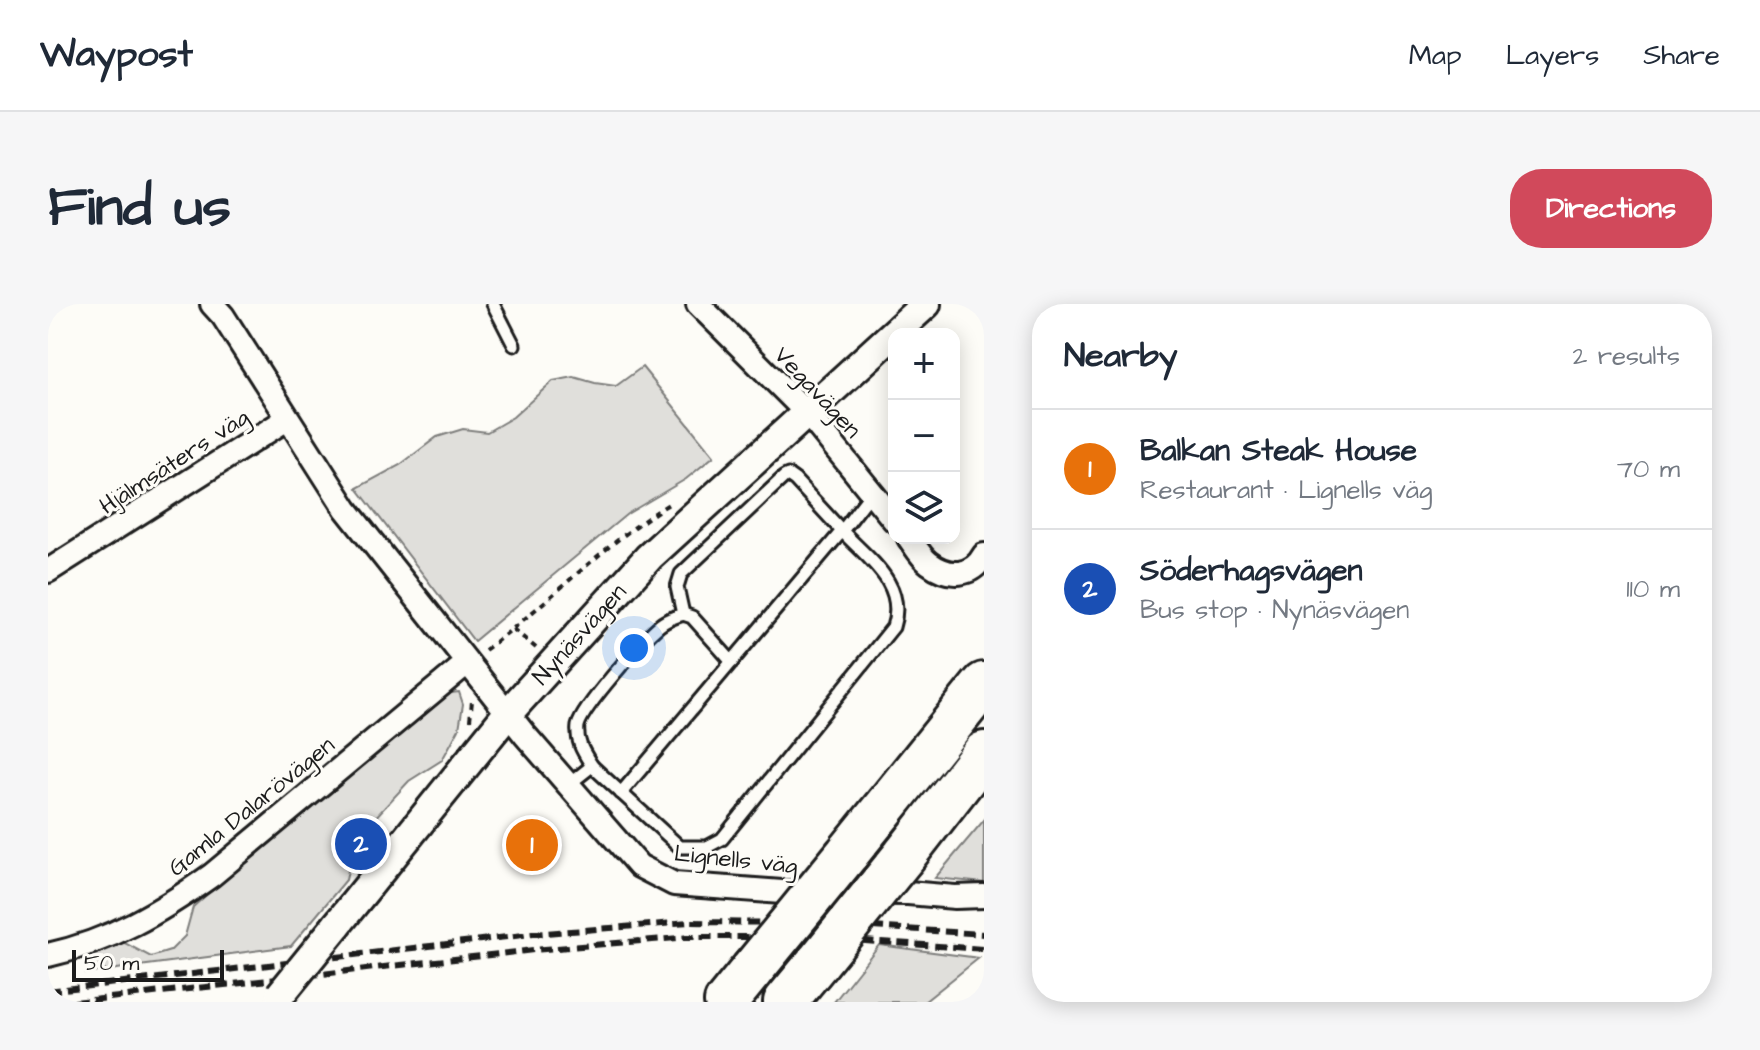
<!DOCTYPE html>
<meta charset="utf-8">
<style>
body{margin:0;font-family:"Architects Daughter",sans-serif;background:#f6f6f7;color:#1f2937}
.controls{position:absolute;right:24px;top:24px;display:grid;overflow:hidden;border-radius:16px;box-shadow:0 4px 20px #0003}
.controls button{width:72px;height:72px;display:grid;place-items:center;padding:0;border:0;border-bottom:2px solid #e0e1e3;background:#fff;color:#1f2937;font:40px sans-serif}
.scale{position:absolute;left:24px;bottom:20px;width:152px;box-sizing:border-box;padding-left:8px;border:4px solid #1c1c1c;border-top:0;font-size:22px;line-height:28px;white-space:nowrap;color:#1c1c1c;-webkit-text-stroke:6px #fdfcf7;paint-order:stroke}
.you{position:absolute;left:586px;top:344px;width:28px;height:28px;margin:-20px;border:6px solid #fff;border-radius:50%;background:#1a73e8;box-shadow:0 0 0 12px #1a73e833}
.badge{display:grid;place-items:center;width:52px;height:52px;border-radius:50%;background:#d1495b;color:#fff;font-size:26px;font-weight:700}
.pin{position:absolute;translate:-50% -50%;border:4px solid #fff;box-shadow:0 2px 8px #0006}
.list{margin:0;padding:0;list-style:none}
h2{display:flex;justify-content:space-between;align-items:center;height:104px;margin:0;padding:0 32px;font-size:34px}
h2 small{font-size:26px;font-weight:400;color:#747a83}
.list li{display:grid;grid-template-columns:52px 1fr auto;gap:24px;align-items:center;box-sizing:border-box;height:120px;padding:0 32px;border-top:2px solid #e0e1e3}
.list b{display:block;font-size:30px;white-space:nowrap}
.list p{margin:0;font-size:26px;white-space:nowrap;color:#747a83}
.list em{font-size:26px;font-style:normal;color:#747a83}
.icon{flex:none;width:44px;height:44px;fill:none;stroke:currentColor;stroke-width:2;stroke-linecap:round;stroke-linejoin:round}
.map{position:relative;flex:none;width:936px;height:698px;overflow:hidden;border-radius:32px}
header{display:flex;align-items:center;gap:48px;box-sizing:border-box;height:112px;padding:0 40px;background:#fff;border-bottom:2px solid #e0e1e3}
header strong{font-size:38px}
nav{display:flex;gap:44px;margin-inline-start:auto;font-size:28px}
.intro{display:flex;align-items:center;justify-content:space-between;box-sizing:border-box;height:192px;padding:0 48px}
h1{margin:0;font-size:56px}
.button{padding:20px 36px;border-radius:32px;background:#d1495b;color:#fff;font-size:28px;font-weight:700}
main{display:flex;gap:48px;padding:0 48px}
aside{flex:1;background:#fff;border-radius:32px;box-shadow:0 4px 20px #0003}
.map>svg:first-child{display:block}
.green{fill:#e0dfdb;stroke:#7e7e7c;stroke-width:2}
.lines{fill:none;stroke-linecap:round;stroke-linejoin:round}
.service-casing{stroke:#1c1c1c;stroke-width:17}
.minor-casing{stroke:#1c1c1c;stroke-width:28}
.tertiary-casing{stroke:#1c1c1c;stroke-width:34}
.motorway-casing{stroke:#1c1c1c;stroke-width:48}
.path{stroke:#1c1c1c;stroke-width:4;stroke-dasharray:6 6;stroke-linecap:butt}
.service{stroke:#fdfcf7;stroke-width:11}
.minor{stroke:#fdfcf7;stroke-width:22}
.tertiary{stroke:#fdfcf7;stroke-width:28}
.motorway{stroke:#fdfcf7;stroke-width:42}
.rail{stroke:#1c1c1c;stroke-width:6;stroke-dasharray:12 6;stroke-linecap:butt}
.tertiary-bridge-casing{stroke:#1c1c1c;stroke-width:34;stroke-linecap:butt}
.motorway-bridge-casing{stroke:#1c1c1c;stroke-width:48;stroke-linecap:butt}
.tertiary-bridge{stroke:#fdfcf7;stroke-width:28}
.motorway-bridge{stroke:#fdfcf7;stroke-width:42}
.labels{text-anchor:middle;stroke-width:6;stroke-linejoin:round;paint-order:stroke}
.street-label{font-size:24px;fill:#1c1c1c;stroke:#fdfcf7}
</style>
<header>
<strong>Waypost</strong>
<nav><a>Map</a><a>Layers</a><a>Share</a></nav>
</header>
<div class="intro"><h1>Find us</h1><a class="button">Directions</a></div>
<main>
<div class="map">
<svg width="936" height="698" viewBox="0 0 936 698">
<rect width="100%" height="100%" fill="#fdfcf7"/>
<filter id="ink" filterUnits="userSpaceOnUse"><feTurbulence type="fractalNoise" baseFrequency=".0125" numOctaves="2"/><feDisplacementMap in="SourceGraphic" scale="16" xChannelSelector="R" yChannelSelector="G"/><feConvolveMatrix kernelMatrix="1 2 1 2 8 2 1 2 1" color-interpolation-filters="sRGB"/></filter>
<g filter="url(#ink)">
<g class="green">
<polygon points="594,63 666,152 638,175 579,210 426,337 309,184 352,161 389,133 415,125 439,128 465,113 505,77 526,73 547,79 568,82"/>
<polygon points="411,388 415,400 411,425 394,456 361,477 324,517 303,553 298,576 243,642 38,669 44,647 75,638 103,653 122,647 137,632 145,603 184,568 403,389"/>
<polygon points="936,516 936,579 887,574"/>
<polygon points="831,641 931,654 876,698 786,698"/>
</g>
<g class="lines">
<g class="service-casing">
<g id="service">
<polyline points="445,0 466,41"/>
<path d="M544,462C536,449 528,438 530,422C534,404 596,334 612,321C619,315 627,313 635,310L644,313L684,358"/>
<path d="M520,481L544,462L632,543H659L674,535L845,323C859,280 820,255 794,227L824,188"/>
<polyline points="573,489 794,227 747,176 740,171 736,173 633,270 629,283 635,310"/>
</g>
</g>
<g class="minor-casing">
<g id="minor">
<polyline points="164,0 175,12 298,205 477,431 591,562 626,580 734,588 860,589 907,593 936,592"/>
<polyline points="650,0 760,110 846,216"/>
<path d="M861,234C867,242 873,253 881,259C901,274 924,273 936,251"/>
<polyline points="0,267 239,115"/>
<path d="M0,651C63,637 112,608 164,571L419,359"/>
</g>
</g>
<g class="tertiary-casing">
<polyline id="tertiary" points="288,622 460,409 601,253 878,0"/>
</g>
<g class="motorway-casing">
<g id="motorway">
<polyline points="799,550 936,380"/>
<polyline points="856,552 936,449"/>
<polyline points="678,698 704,666"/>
<polyline points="737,698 771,657"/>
</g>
</g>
<g class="path">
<polyline points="465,325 488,344"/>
<path d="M437,346C501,299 556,239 624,198"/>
<polyline points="422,416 424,397"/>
</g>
<use href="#service" class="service"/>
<use href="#minor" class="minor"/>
<use href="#tertiary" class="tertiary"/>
<use href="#motorway" class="motorway"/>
<g class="rail">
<polyline points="0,687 484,630 641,618 759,619 936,630"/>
<polyline points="26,698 486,646 642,633 757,633 936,645"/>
</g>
<g class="tertiary-bridge-casing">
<polyline id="tertiary-bridge" points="232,691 288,622"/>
</g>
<g class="motorway-bridge-casing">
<g id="motorway-bridge">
<polyline points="771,657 856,552"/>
<polyline points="704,666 799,550"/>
</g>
</g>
<use href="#tertiary-bridge" class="tertiary-bridge"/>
<use href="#motorway-bridge" class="motorway-bridge"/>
</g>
</g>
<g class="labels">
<g class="street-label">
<text transform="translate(770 88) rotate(47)" y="8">Vegavägen</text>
<text transform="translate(126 157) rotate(-33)" y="8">Hjälmsäters väg</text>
<text transform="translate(531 330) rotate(-48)" y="8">Nynäsvägen</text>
<text transform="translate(203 502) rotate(-39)" y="8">Gamla Dalarövägen</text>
<text transform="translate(688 555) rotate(6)" y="8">Lignells väg</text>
</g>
</g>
</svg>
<div class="controls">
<button>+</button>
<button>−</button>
<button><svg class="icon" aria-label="layers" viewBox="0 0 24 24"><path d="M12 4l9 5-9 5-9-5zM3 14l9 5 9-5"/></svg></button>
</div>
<div class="scale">50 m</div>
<div class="you"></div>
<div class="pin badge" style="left:484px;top:541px;background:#e8710a">1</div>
<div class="pin badge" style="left:313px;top:540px;background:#1a4fb4">2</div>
</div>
<aside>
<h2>Nearby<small>2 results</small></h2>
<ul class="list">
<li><span class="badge" style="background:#e8710a">1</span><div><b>Balkan Steak House</b><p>Restaurant · Lignells väg</p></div><em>70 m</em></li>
<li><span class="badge" style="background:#1a4fb4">2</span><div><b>Söderhagsvägen</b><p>Bus stop · Nynäsvägen</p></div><em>110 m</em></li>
</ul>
</aside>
</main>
